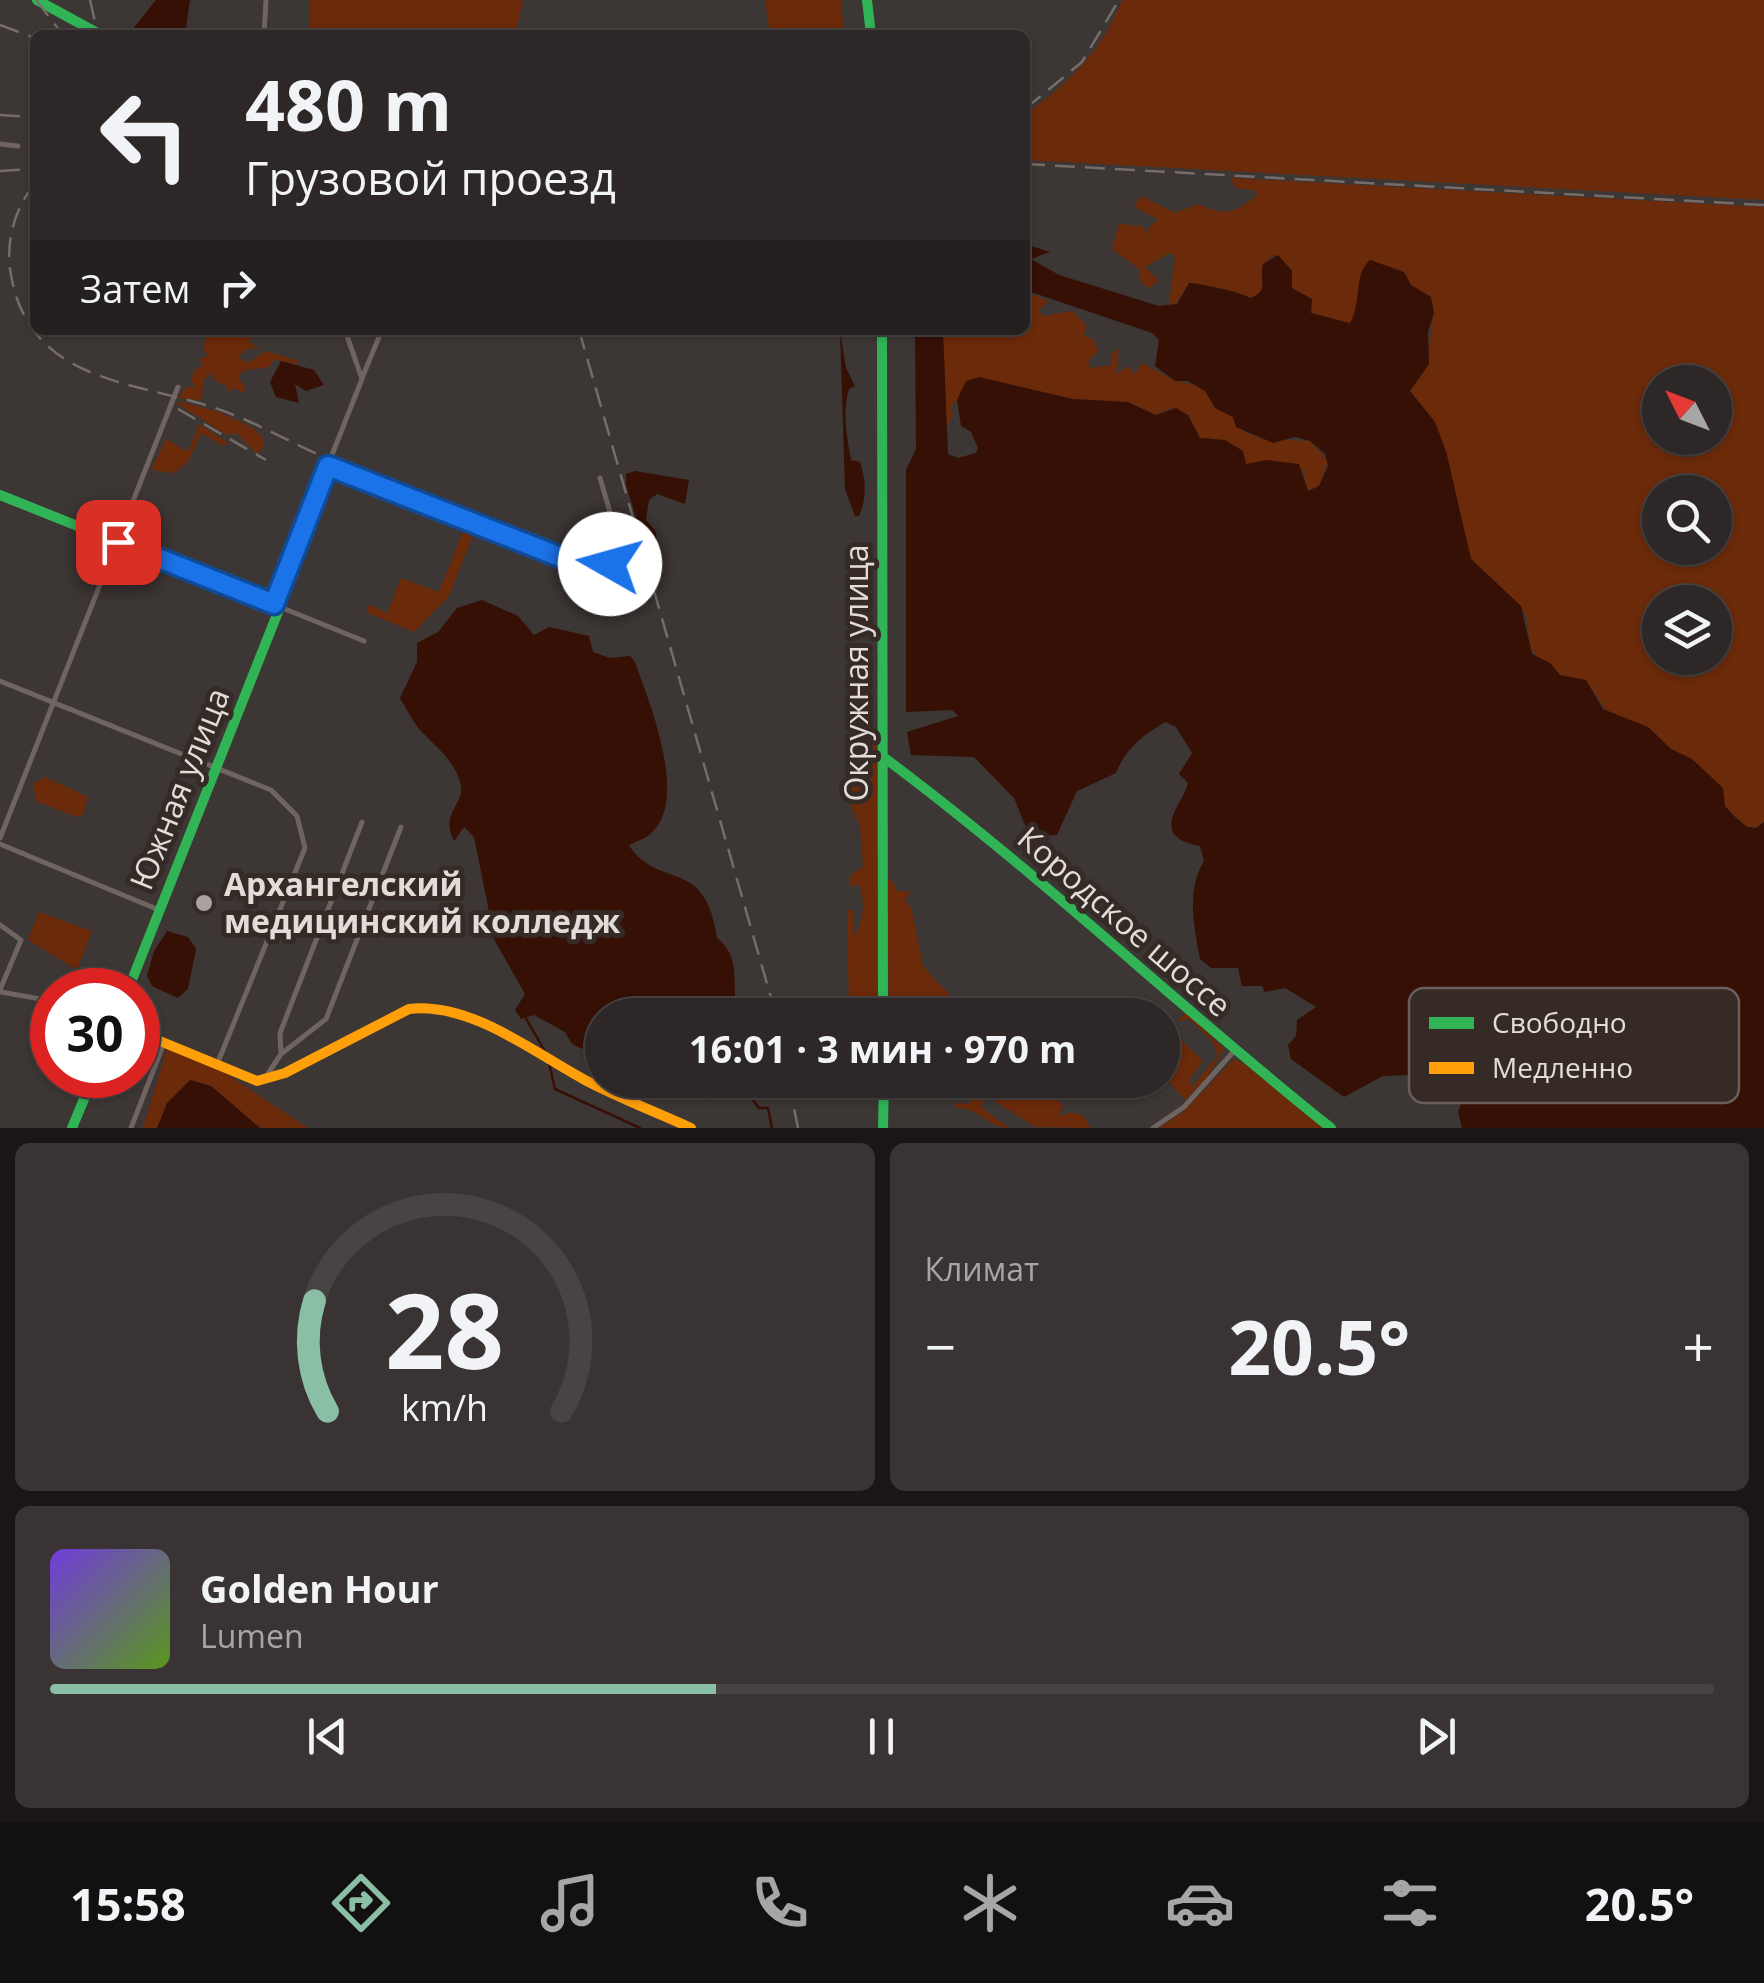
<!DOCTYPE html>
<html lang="ru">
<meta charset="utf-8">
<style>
:root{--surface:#2d2827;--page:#393433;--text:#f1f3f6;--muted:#a7a6a7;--line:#484444;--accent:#8abfa5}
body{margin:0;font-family:"Open Sans",sans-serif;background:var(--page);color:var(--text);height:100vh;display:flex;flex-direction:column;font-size:38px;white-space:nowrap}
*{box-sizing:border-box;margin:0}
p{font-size:32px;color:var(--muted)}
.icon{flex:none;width:55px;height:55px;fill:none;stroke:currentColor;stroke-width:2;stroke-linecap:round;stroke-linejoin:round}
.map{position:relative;height:1128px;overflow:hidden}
.details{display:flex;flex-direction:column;gap:15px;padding:15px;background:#191615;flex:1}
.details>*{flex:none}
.top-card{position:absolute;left:30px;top:30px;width:1000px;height:305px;border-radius:15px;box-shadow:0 2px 8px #0004,0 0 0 2px var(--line);background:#2d2827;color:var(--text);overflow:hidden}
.needle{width:65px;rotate:312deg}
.controls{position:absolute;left:1642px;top:365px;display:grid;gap:20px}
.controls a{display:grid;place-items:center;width:90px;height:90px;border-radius:50%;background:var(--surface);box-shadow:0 2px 8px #0004,0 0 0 2px var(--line);font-size:50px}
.speed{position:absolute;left:30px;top:968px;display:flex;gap:20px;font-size:50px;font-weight:700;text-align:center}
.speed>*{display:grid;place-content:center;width:130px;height:130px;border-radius:50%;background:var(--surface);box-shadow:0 2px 8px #0004,0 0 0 2px var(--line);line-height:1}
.speed .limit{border:15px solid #d22;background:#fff;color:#111}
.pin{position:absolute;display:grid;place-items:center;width:85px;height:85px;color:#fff;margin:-42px;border-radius:20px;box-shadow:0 5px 15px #0006}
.me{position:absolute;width:110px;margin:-55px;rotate:277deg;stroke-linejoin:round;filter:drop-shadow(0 0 8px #0008)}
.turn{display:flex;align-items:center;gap:35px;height:210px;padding:0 50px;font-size:45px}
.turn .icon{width:130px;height:130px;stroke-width:2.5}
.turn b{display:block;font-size:70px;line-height:85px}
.then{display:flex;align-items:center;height:95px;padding:0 50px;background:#0003;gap:20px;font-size:38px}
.big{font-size:75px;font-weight:700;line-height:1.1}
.details .widget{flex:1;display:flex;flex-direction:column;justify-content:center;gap:15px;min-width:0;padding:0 35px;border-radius:15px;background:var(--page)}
.details .dial{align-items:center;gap:0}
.dial svg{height:260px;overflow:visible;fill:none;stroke:var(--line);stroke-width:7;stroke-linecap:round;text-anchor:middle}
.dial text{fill:var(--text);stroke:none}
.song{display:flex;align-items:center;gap:30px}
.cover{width:120px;height:120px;border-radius:15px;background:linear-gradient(135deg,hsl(260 70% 55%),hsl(90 70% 35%))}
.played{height:10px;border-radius:5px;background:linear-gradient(90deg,var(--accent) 40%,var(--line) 40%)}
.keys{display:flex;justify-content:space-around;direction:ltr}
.heat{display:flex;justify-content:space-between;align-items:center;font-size:55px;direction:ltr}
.details .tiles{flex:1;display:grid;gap:15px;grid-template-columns:1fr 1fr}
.widget:last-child{grid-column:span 2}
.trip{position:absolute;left:585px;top:998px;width:595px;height:100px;border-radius:50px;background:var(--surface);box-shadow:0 2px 8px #0004,0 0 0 2px var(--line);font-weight:700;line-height:100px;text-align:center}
.menu{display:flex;height:160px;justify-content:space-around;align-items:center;background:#121010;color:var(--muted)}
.menu .icon{width:70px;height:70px}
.menu .current{color:var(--accent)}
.menu b{font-size:45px;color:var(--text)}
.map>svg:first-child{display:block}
.green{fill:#6b2a0a;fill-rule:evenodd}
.water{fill:#360f05}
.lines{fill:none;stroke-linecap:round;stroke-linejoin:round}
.stream{stroke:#360f05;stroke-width:2.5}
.street{stroke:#706460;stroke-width:5}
.fast{stroke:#30b455;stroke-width:10}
.slow{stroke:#ff9f0a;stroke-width:10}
.rail{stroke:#766d6a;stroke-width:2.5;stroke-dasharray:20 10;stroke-linecap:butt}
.route-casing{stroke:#114b97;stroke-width:25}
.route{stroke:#1a73e8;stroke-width:18}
.poi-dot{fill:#a9a29f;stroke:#352a26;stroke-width:4}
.labels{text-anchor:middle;stroke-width:10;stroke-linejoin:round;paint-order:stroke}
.street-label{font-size:32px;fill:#e3dcd9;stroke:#352a26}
.poi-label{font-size:32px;font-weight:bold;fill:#e3dcd9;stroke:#352a26;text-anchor:start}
.key{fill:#352a26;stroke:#695f5c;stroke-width:2.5}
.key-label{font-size:28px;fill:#e3dcd9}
</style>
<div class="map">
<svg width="1764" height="1128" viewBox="0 0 1764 1128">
<rect width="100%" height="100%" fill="#3c3634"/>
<path class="green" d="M310 0H523L515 35H313L309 25Z
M765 0H841L844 35H770Z
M1122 0H1764V200L1025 160V114C1068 85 1103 49 1122 0Z
M1231 178 1764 207V822L1760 826 1747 827 1725 806 1722 788 1707 779 1698 765 1671 749 1648 727 1607 712 1586 680 1560 675 1550 663 1538 660 1530 645 1526 614C1508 593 1491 577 1471 559 1450 498 1459 447 1411 393L1412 384 1429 364C1428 341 1436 318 1431 297L1411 285 1404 272 1385 265 1363 268 1359 308 1352 322 1338 323 1311 312 1312 299 1291 288 1292 271 1276 255 1267 259 1260 295 1250 298C1244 292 1199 283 1189 283L1175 305 1169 304 1175 256 1169 253 1145 267 1159 281 1149 288 1141 283 1139 269 1112 249 1119 224 1142 226 1151 236 1148 228 1158 220 1134 206 1141 196 1175 213 1198 204C1226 217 1235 213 1257 195L1254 190 1235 188ZM1660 382H1715V438H1660ZM1660 492H1715V548H1660ZM1660 602H1715V658H1660Z
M1025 292 1049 301 1039 310 1043 316 1072 311 1086 325 1084 336 1094 340 1098 351 1088 361 1090 368 1111 365 1112 353 1119 349 1116 375 1127 366 1135 374 1142 363 1175 381 1195 385 1206 392 1215 408 1233 417 1242 431 1262 439 1310 441 1328 461 1319 486 1307 491 1304 471C1283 457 1268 465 1246 464L1242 451 1225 440 1200 438 1188 415 1171 408 1156 415 1128 402 1073 399 979 377 966 381 960 398 951 406 953 415 946 428 943 330H1025Z
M208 330H253L249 342 260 349 248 348 238 357 248 363 266 351 299 361 295 364 275 359 269 367 242 371 238 379 246 387 242 393 235 388 227 392V386L215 381 211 373 204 380 201 400 178 398 186 387H196L191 381 194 371 203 365 199 359 208 355 203 349Z
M182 402 219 412 253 428 263 439V448L256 453 236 433 227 435 176 403Z
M199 424 228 443 223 446 201 433 189 460 175 473 151 470 166 439 188 452Z
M430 510 476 527 449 596 414 632 366 612 370 604 387 614 401 578 439 592 464 529 428 515Z
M862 740 878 746 880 1015H849L847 910H854L853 938C863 923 866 903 859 885L850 886V876L863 866 860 825 847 799V766L854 761Z
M45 777 88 797 83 815 76 817 36 801 33 783Z
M891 879 897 891 911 892 904 901 911 907 923 966C938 983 956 1003 973 1015H952L948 999 924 995 911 1005 909 1015H889L887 880Z
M39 912 92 931 77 970 28 940Z
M1186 1012 1224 1049 1206 1079 1185 1100 1163 1075V1038L1170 1030 1203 1061 1190 1078 1191 1088 1183 1098 1218 1055 1212 1041 1189 1019 1177 1022Z
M167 1049 213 1065 308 1128H260L211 1086 190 1080 167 1103 157 1128H143Z
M1234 1059 1242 1062 1326 1128H1159L1183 1112Z
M989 1080H1048L1047 1092 1063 1105 1058 1117 1071 1112 1084 1116 1090 1128 1035 1127 990 1098 987 1089 981 1107 1009 1128C988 1128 977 1105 954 1108L956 1103 970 1104 971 1089Z"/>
<path class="water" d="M156 0H190L185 35H137L132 30Z
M1025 244 1050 252 1031 259 1059 275 1159 306 1177 304 1189 283C1199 283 1244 293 1250 298 1270 291 1259 281 1263 264L1278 255 1292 271V288L1312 299 1311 313 1350 323C1362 304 1353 275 1370 260L1404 272 1411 285 1431 297 1434 313 1428 332 1429 364 1410 391 1435 422 1446 451 1471 559 1521 606 1532 654 1550 663 1560 675 1586 680 1603 709 1648 727 1671 749 1692 759 1723 788 1725 806 1734 816 1747 827 1756 828 1764 822V1128H1462L1458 1112 1463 1097 1449 1073 1383 1076 1344 1097 1291 1059 1288 1045 1296 1036 1297 1020 1316 1007 1285 988 1265 992 1262 986H1242L1238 968H1211L1200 959C1194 926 1186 891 1204 861L1200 846C1146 836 1184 803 1188 783L1179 774 1192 753 1176 727 1165 722C1142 736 1126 748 1116 773L1077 791 1057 835 1030 837 1014 798 974 757 911 755 907 732 958 716 952 710 906 712V470L916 449 915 330H943L948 454 958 458 976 453 978 448 971 432 961 426 957 400 966 381 979 377 1073 399 1128 402 1156 415 1176 408 1188 415 1200 438 1225 440 1243 451 1246 464 1267 460 1299 464 1308 491 1319 486 1328 466 1325 454 1310 441 1295 437 1273 443 1236 427 1233 417 1215 408 1205 391 1188 381H1175L1155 366 1159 340 1152 333 1025 290Z
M840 330 846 368 855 386 849 389C842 412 847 437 851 460L860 462C866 479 867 499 859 516H855L845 489Z
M281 361 314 370 324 385 306 391 295 384 299 403 276 397 270 382Z
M635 471 689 480 685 504 657 494 649 500 646 520 656 532 657 543 651 548 645 546 626 485V474Z
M482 600 518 616 534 635 549 627 589 636 593 652 610 658 630 656 635 662C649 702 691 802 649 835 643 840 635 841 629 846 662 892 705 855 717 938 744 959 729 987 739 1015H602V1058L572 1044 565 1032 534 1015 521 1019 515 1010 525 994 495 941 474 837 464 827 454 841C439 811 467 805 460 782 454 760 436 747 422 732 413 723 407 709 400 698L417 662V643L438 632 457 608Z
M167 931 188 937 196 949 188 989 178 998 152 986 147 976 154 951Z
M190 1080 211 1086 260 1128H157L167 1103Z
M643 1080H750C724 1116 674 1096 643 1080Z"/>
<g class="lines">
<path class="stream" d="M524 1015 547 1055
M549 1063 555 1089 640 1128
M744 1088 759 1108H768L772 1128"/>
<path class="street" d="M264 35 266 0
M0 144 18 146
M362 378 382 330
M328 466 598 570 610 564 620 546 600 478
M273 604 362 379 345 330
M280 607 364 641
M0 681 271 790 297 816 305 848 218 1062
M0 838 178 387
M0 844 159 910
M0 925 21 940 0 990
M1 992 52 1001
M281 1054 280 1033 362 822
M265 1078 281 1054 326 1019 401 827
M131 1128 164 1043
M1153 1128 1184 1107 1234 1051"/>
<path class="fast" d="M37 0 101 35
M867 0 871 35
M882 330 883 1015
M0 495 280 607 128 990
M882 756C1038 872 1179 1007 1331 1128
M72 1128 94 1075
M883 1128 884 1080"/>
<path class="slow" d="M138 1032 257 1081 285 1073 409 1009C471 1002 533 1052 585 1080 619 1098 656 1112 691 1128"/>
<path class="rail" d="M36 0 63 35
M90 0 98 35
M0 25 35 38
M1025 109 1082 62 1119 0
M0 115 35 117
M1025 164 1764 205
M0 171 35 169
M35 183C16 207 6 238 10 269 26 380 125 380 209 406 248 418 285 440 322 456
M579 330 776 1015
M178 409 266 460
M788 1080 798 1128"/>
</g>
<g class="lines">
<g class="route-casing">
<path id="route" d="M118 542 274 604 328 466 591 569 610 564"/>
</g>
<use href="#route" class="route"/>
</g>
<circle class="poi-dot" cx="204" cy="903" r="10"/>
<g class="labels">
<g class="street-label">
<text transform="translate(857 673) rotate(-90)" y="11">Окружная улица</text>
<text transform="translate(180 789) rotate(-68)" y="11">Южная улица</text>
<text transform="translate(1124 922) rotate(41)" y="11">Кородское шоссе</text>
</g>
<g class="poi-label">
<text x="224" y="896">Архангелский<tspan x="224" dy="37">медицинский колледж</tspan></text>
</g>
</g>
<rect x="1409" y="988" width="330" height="115" rx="15" class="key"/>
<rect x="1429" y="1017" width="45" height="12" fill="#30b455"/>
<rect x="1429" y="1062" width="45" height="12" fill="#ff9f0a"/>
<g class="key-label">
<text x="1492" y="1033">Свободно</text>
<text x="1492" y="1078">Медленно</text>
</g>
</svg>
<div class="controls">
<a><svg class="needle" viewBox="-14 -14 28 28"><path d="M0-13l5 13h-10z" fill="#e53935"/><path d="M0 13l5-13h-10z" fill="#a7a6a7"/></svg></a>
<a><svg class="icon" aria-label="search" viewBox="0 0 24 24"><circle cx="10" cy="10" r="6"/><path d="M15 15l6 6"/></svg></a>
<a><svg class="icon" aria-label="layers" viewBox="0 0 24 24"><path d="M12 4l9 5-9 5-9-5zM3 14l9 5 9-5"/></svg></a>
</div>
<div class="speed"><div class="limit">30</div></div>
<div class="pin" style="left:118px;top:542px;background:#d93025"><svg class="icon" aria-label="arrive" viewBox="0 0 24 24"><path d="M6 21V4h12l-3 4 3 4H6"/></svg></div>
<svg class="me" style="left:610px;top:564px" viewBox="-20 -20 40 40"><circle r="19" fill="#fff"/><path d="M0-13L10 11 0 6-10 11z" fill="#1a73e8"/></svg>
<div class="trip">16:01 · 3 мин · 970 m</div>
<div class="top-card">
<div class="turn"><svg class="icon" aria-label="left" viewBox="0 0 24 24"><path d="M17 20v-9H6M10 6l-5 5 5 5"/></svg><div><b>480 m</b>Грузовой проезд</div></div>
<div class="then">Затем<svg class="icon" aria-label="right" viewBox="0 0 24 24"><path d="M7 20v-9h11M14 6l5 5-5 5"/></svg></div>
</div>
</div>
<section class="details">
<div class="tiles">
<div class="widget dial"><svg viewBox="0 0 100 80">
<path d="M14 69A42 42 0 1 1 86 69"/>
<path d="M14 69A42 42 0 0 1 10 35" stroke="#8abfa5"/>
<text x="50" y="56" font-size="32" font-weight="700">28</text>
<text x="50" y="72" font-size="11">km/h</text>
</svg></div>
<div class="widget"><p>Климат</p>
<div class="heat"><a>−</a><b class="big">20.5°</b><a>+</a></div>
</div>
<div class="widget">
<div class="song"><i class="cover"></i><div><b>Golden Hour</b><p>Lumen</p></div></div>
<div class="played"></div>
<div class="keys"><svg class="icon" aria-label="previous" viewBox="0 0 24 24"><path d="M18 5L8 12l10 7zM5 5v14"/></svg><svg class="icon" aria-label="pause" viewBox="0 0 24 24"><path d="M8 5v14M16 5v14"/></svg><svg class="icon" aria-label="next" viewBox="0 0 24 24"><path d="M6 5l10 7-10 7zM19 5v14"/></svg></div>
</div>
</div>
</section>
<nav class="menu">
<b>15:58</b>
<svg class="icon current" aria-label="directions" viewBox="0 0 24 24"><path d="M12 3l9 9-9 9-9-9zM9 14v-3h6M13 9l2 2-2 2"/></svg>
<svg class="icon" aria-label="music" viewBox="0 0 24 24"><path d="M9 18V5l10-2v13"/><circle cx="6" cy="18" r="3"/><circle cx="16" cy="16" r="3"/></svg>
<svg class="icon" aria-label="phone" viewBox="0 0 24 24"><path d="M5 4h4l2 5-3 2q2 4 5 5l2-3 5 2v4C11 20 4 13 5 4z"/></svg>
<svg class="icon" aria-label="climate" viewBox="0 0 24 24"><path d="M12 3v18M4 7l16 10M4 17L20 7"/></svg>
<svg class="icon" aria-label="car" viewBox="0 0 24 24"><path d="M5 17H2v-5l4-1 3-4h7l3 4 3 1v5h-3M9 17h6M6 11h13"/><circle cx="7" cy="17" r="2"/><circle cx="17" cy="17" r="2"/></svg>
<svg class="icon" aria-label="filters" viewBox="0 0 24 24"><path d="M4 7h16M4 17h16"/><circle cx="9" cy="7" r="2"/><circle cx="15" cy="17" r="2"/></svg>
<b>20.5°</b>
</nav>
